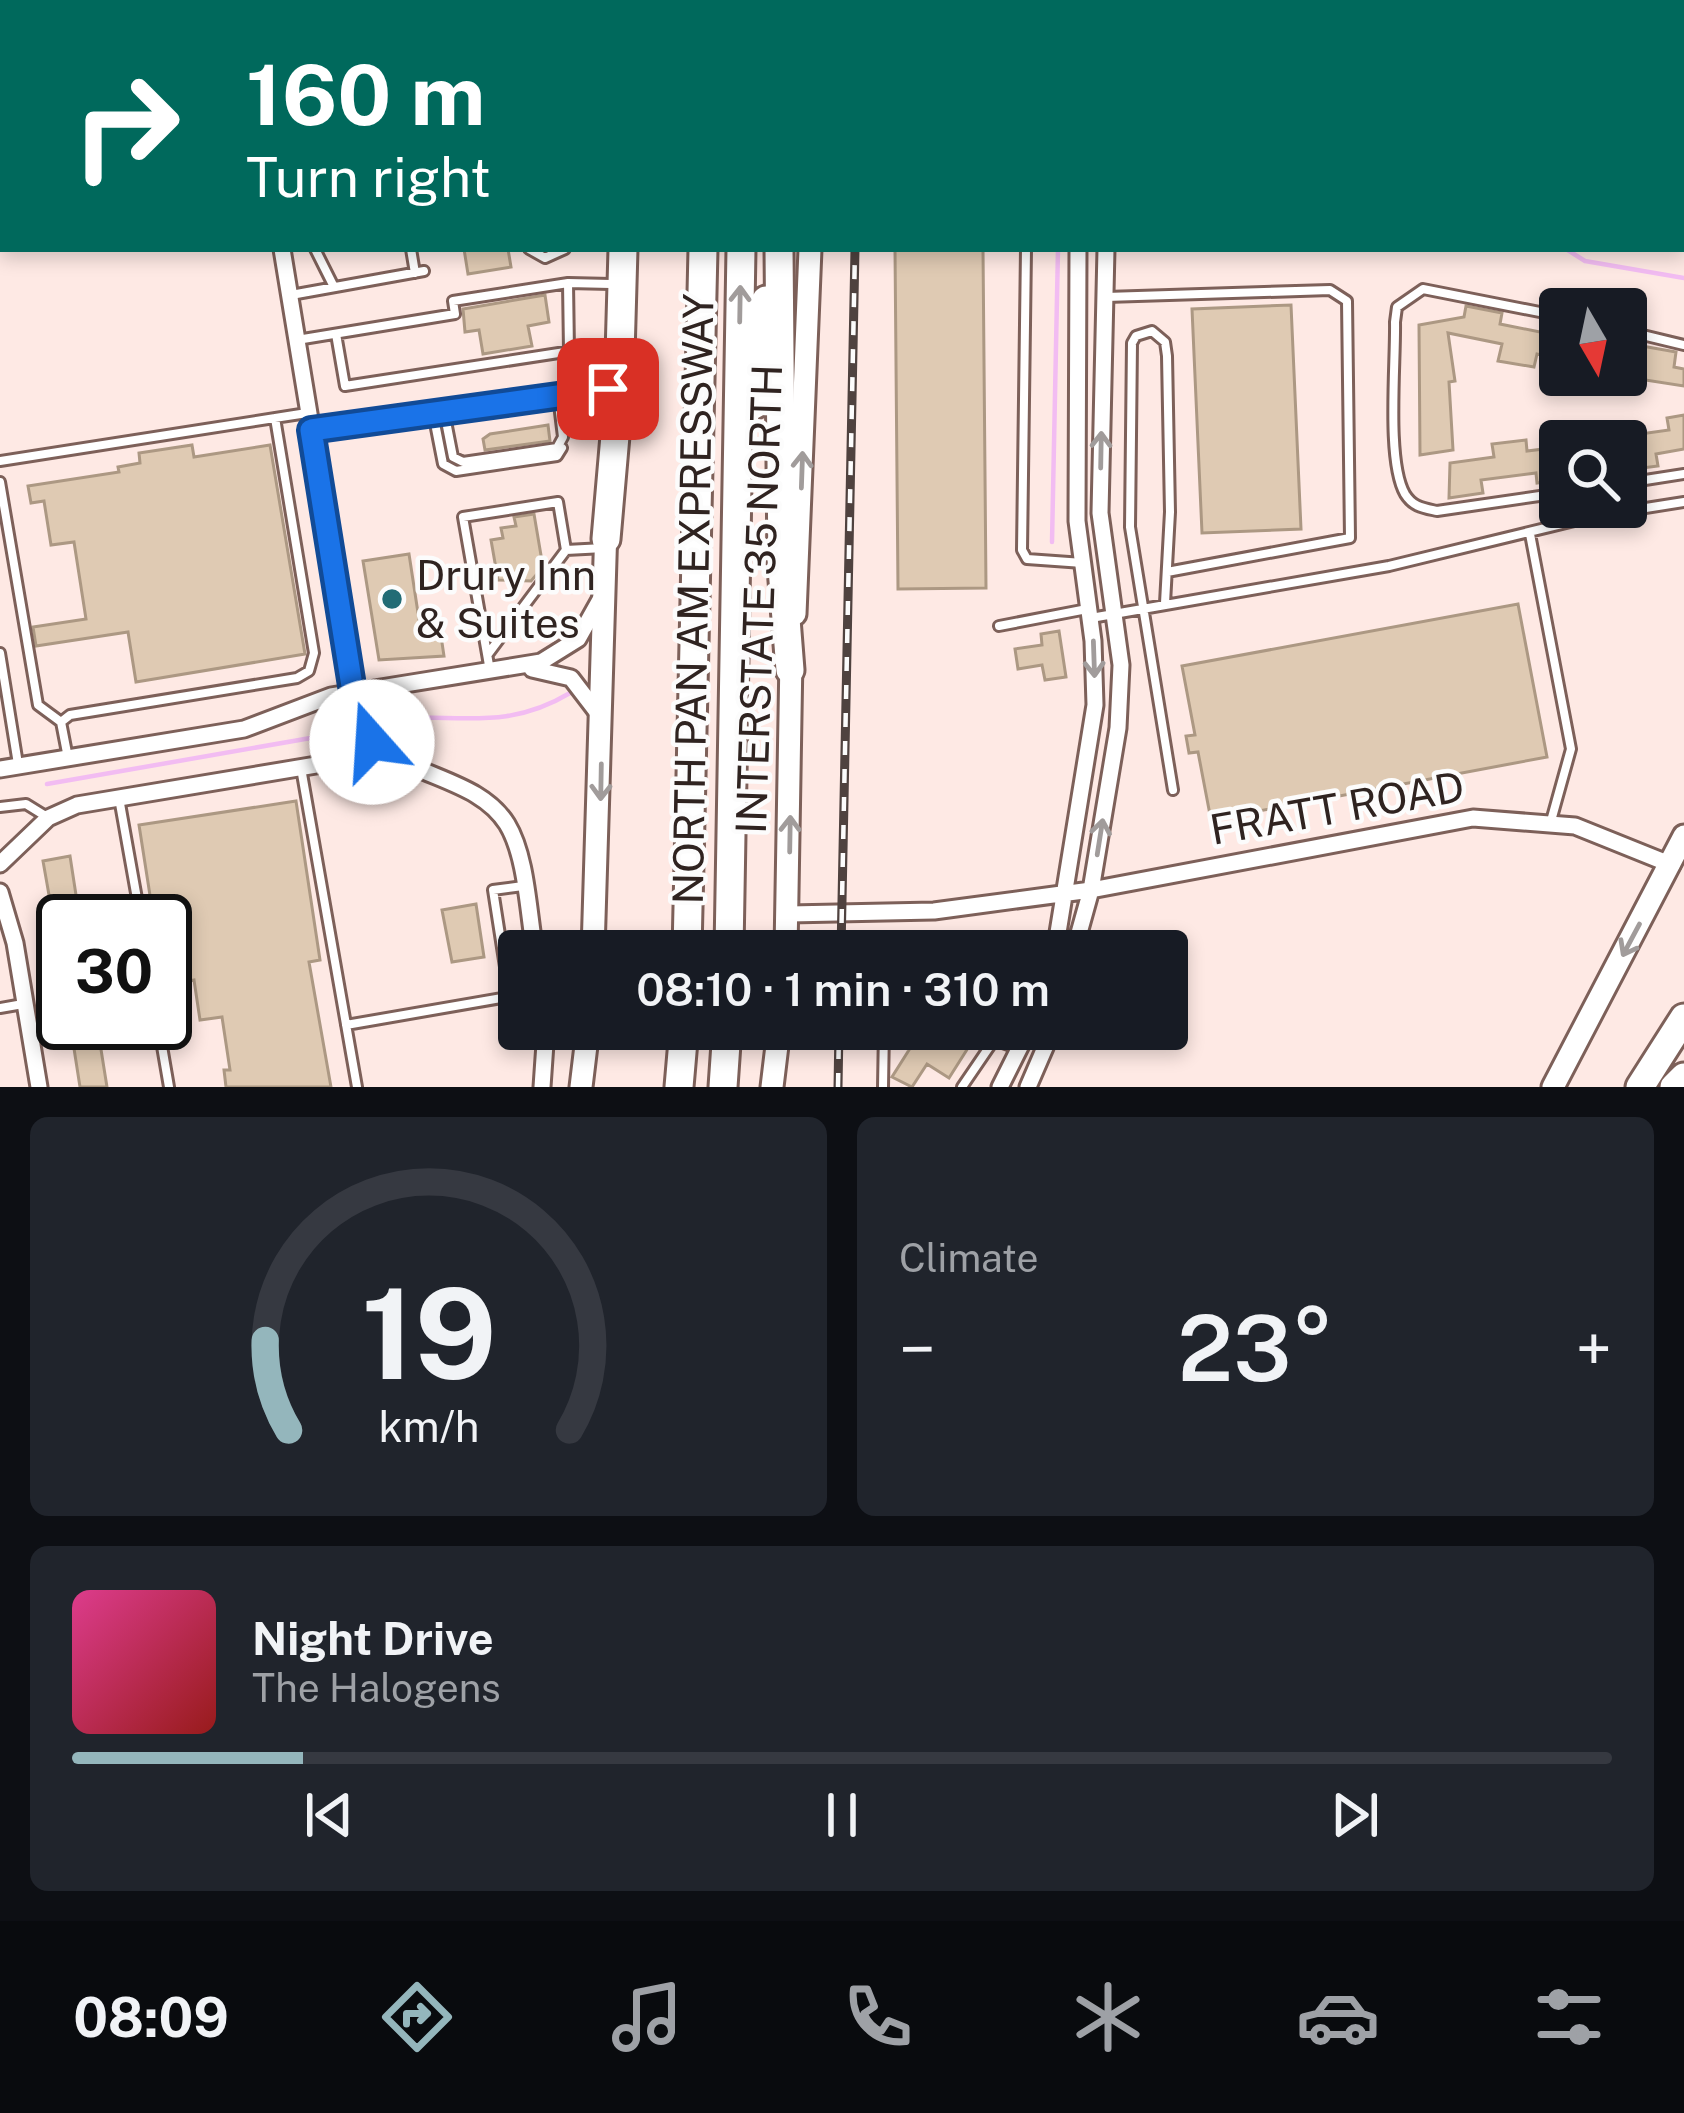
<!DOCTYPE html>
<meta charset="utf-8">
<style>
:root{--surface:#171b24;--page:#20242c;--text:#f1f3f6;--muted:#9ea1a6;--line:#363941;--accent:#94b6bc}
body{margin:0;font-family:"Public Sans",sans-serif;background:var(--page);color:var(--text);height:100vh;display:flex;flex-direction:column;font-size:45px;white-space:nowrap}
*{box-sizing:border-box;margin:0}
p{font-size:39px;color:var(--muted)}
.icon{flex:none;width:66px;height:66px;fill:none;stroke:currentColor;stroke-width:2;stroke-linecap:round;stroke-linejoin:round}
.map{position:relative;height:1087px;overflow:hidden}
.drawer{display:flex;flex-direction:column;gap:30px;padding:30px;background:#0d0f14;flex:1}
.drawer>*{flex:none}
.guide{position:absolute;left:0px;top:0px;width:1686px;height:252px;box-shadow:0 6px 18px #0003;background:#00695c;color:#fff;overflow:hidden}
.needle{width:78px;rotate:171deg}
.buttons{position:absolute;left:1539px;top:288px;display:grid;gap:24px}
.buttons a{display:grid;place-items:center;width:108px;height:108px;border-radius:12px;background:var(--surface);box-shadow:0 6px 18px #0003;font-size:60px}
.speed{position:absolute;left:36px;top:894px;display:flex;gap:24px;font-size:60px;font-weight:700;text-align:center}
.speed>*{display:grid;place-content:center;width:156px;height:156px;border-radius:50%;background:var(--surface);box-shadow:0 6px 18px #0003;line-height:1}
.speed .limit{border:6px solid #111;border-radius:18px;background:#fff;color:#111}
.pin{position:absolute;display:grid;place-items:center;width:102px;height:102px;color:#fff;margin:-51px;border-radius:24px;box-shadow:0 6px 18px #0006}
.me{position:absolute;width:132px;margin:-66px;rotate:341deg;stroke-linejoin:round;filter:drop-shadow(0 0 9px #0008)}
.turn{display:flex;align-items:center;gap:42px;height:252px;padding:0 48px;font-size:54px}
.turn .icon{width:156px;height:156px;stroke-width:2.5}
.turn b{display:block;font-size:84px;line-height:102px}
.big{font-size:90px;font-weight:600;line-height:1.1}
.drawer .card{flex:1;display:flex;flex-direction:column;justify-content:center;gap:18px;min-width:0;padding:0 42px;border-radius:18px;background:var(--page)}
.drawer .dial{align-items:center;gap:0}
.dial svg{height:312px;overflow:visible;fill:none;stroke:var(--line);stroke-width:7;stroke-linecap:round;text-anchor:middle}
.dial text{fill:var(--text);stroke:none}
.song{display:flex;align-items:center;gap:36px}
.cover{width:144px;height:144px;border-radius:18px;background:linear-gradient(135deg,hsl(330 70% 55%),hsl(0 70% 35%))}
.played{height:12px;border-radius:6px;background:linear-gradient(90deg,var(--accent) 15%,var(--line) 15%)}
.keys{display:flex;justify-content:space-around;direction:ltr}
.heat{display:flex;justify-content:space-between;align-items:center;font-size:66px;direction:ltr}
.drawer .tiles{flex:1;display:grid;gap:30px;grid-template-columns:1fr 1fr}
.card:last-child{grid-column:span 2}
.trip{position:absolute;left:498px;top:930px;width:690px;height:120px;border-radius:12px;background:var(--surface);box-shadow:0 6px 18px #0003;font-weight:600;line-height:120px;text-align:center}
.tab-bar{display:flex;height:192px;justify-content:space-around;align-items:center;background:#090b0e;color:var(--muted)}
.tab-bar .icon{width:84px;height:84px}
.tab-bar .selected{color:var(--accent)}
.tab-bar b{font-size:54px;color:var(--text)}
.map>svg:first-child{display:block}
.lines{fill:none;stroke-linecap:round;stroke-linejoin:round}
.stream{stroke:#f2bcf2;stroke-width:4.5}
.building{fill:#dfcab3;stroke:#ac9883;stroke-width:3}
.lane-casing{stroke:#7d6059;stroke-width:14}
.street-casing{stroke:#7d6059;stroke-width:21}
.secondary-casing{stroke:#7d6059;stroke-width:27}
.highway-casing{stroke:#7d6059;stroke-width:33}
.lane{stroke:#fff;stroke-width:8}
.street{stroke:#fff;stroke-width:15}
.secondary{stroke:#fff;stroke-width:21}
.highway{stroke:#fff;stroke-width:27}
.rail-casing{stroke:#4f423f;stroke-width:9}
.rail{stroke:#fcfcfc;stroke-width:4.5;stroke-dasharray:14;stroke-linecap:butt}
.oneway{stroke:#a19c9b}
.route-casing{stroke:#114b97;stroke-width:30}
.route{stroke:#1a73e8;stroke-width:21}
.poi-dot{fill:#226c75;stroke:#fcfcfc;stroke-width:4.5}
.labels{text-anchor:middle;stroke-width:9;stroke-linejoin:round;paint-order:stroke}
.poi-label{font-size:42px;fill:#2f2320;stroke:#fcfcfc;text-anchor:start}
.street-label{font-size:42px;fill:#2f2320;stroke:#fcfcfc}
</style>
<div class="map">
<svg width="1684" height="1087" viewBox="0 0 1684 1087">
<rect width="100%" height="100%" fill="#fee9e4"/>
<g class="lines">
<path class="stream" d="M1566 249 1585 261 1684 278
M1052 542 1058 249
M375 720C449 710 500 735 570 693
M47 784 345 732"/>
</g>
<path class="building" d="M464 249H508L511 267 468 274Z
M895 249H983L986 588 898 589Z
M545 295 549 322 528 326 532 346 483 354 479 330 465 332 463 309Z
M1291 305 1301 529 1202 533 1192 309Z
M1466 306 1502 313 1500 324 1560 336V359L1537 354 1534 367 1498 361 1502 344 1448 333 1455 381 1449 382 1453 450 1420 455 1419 325 1464 317Z
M1642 346 1676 352 1674 367 1684 369V386L1626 377V353L1641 357Z
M1578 375H1623L1620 389 1577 380Z
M1684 415V449L1656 454 1658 466 1626 470V436L1669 430 1667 418Z
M548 425 550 441 485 450 483 439 490 434Z
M1613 426 1615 441H1581L1580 431Z
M1526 440 1527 451 1560 447V480L1537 483 1536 473 1481 480 1483 493 1449 498 1450 463 1494 457 1492 444Z
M192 445 194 457 270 445 305 654 136 682 128 632 36 646 33 627 86 619 74 542 51 545 44 501 31 503 28 486 119 472 118 467 140 463 139 453Z
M534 514 543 567 531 581 498 580 491 540 503 538 501 528 516 526 514 517Z
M409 554 422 639 441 636 444 656 379 660 363 561Z
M1518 604 1547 757 1211 820 1198 752 1189 753 1186 736 1195 735 1182 666Z
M1059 631 1066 677 1045 680 1042 665 1018 669 1015 649 1042 645 1041 634Z
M296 801 320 960 309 962 331 1087H226L224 1070H230L222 1017 200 1020 194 980 165 985V921H154L139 825Z
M70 856 78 908 52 912 43 861Z
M476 904 484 957 452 962 442 910Z
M70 1023H102L104 1035 99 1037 107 1087H80Z
M903 1029H980L949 1078 927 1064 912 1087 892 1077 909 1050 895 1041Z"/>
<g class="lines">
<g class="lane-casing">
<path id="lane" d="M302 0V3
M380 0 381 3
M398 0 399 3
M1037 0V3
M137 3 155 0
M557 3V0
M1155 3 1156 0
M1275 3 1277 0
M0 11H3
M0 44V45
M1683 48H1684
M0 72 3 60
M1683 91H1684
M1683 186 1684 185
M0 207H3
M315 249 334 287
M411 249 415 273
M529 249 545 258 565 249
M1026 249 1022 550 1027 559 1083 563
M568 283 569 351
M291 295 424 271
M1106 297 1330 290 1347 301 1350 538 1167 572
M1560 316 1423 289 1397 307 1395 322C1396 362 1386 461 1405 494 1413 507 1423 508 1437 511L1560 493
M1626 331 1684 345
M336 334 345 386 578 350H611
M297 340 455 314 453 301 568 283 611 284
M444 411 453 457 463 462 557 448 563 437 558 396
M433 413 443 464 456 471 557 456 562 448
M313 430 608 389
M0 461 307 413
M0 482 38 705 61 722 68 758
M1626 483 1684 474
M1530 534 1571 749 1551 821
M1165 603 1170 512 1167 356 1165 342 1152 331 1136 336 1132 343 1130 527 1173 790
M1091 618 1389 566 1595 516 1684 502
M999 626 1087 609
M0 653 18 764
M488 654 566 550
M490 671 463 517 558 502 566 550 604 548
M61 722 70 715 297 678 309 671 314 653 275 418
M301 768 357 1087
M119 798 141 921
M0 807 26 804 47 817
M984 951H1022
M519 964 505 967 493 890 523 886
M0 1008 23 1004
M158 1023 169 1087
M346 1025 519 995
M998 1029 994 1040 1019 1049
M883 1087 884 1029
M962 1087 994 1040"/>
</g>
<g class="street-casing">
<path id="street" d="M243 0V3
M1091 3 1092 0
M1118 3 1119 0
M0 162 3 161
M282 249 359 718C387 780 473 770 507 824 527 857 528 913 535 951
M532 669 571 678 597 712
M0 769 244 729 331 696 541 662 578 639 601 598
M0 864 48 818 77 805 334 762 372 742
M0 892 15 943 39 1087
M789 914 934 911 1091 890 1473 818 1575 826 1672 865
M1055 951 1095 705 1093 641 1077 521 1078 249
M1074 951 1091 890 1118 728 1121 665 1100 513 1106 249
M542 1087 546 1029
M1000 1087 1029 1029
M1028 1087 1053 1029"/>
</g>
<g class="secondary-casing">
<path id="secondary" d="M816 0V3
M614 3V0
M795 614 810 249
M593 951 606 526
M786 951 791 657
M581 1087 588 1029
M772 1087 779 1029
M1553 1087 1684 836"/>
</g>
<g class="highway-casing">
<path id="highway" d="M778 0V3
M663 3 664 0
M709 3V0
M747 3V0
M779 249 782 568 790 670
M754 405 766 300
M606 539 619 390 623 249
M687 951 703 249
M729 951 741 249
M679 1087 684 1029
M723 1087 727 1029
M1640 1087 1684 1018
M1674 1087 1684 1077"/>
</g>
<use href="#lane" class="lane"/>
<use href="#street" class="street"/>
<use href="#secondary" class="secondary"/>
<use href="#highway" class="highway"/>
<g class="rail-casing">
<path id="rail" d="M861 3V0
M841 951 855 249
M838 1087 839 1029"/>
</g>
<use href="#rail" class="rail"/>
</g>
<defs><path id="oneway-shaft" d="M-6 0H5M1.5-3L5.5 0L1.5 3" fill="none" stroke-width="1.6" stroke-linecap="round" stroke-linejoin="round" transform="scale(3)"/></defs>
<g class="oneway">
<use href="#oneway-shaft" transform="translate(740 304) rotate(-89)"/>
<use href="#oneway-shaft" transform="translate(1101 450) rotate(-89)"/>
<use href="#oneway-shaft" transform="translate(802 470) rotate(-88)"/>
<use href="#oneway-shaft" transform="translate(1094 659) rotate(88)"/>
<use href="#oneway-shaft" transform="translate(601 782) rotate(91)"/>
<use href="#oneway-shaft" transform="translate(790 834) rotate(-89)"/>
<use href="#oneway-shaft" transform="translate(1100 837) rotate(-81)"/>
<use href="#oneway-shaft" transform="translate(1631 940) rotate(118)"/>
</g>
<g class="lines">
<g class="route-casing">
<path id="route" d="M372 742 353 692 311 430 608 389"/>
</g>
<use href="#route" class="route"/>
</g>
<circle class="poi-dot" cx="392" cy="599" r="12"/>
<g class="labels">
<g class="poi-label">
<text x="416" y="590">Drury Inn<tspan x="416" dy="48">&amp; Suites</tspan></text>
</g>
<g class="street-label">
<text transform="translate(693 599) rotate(-89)" y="15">NORTH PAN AM EXPRESSWAY</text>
<text transform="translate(759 599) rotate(-88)" y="15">INTERSTATE 35 NORTH</text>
<text transform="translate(1337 808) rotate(-10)" y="15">FRATT ROAD</text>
</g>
</g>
</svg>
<div class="buttons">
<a><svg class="needle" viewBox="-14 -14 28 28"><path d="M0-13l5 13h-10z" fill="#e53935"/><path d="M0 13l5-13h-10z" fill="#9ea1a6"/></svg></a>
<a><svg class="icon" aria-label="search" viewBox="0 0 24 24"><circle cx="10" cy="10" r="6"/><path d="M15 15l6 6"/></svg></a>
</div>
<div class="speed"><div class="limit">30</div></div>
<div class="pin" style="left:608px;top:389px;background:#d93025"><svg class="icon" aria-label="arrive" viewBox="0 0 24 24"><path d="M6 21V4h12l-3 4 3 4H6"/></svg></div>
<svg class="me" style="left:372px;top:742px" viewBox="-20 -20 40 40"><circle r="19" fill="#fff"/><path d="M0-13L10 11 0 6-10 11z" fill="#1a73e8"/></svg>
<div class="trip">08:10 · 1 min · 310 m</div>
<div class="guide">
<div class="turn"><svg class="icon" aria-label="right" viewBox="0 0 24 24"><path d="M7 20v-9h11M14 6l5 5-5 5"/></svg><div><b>160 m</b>Turn right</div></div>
</div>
</div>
<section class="drawer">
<div class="tiles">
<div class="card dial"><svg viewBox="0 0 100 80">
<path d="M14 69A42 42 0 1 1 86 69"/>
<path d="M14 69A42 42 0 0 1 8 46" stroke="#94b6bc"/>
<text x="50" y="56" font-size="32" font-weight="700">19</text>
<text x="50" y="72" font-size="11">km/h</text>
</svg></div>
<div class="card"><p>Climate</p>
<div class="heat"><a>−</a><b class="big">23°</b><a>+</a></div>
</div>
<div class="card">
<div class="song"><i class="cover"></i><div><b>Night Drive</b><p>The Halogens</p></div></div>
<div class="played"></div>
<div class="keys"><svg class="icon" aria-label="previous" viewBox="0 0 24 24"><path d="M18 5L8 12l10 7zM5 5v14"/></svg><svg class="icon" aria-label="pause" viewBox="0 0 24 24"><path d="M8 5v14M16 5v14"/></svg><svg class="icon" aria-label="next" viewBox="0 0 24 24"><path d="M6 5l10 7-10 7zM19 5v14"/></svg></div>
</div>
</div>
</section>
<nav class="tab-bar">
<b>08:09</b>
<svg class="icon selected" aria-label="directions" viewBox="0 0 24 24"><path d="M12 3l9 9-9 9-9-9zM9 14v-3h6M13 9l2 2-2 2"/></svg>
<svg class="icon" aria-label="music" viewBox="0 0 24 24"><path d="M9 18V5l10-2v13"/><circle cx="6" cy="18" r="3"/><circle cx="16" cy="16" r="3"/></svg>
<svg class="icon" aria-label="phone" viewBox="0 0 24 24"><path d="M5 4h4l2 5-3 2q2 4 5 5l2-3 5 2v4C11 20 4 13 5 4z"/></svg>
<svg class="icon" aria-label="climate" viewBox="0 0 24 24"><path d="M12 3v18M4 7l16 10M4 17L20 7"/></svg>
<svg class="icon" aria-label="car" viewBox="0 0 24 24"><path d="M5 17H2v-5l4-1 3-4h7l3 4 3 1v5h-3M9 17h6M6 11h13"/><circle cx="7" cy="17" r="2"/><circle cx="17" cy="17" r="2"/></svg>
<svg class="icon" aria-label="filters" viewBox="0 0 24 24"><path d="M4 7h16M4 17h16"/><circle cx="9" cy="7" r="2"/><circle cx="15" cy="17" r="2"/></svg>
</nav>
